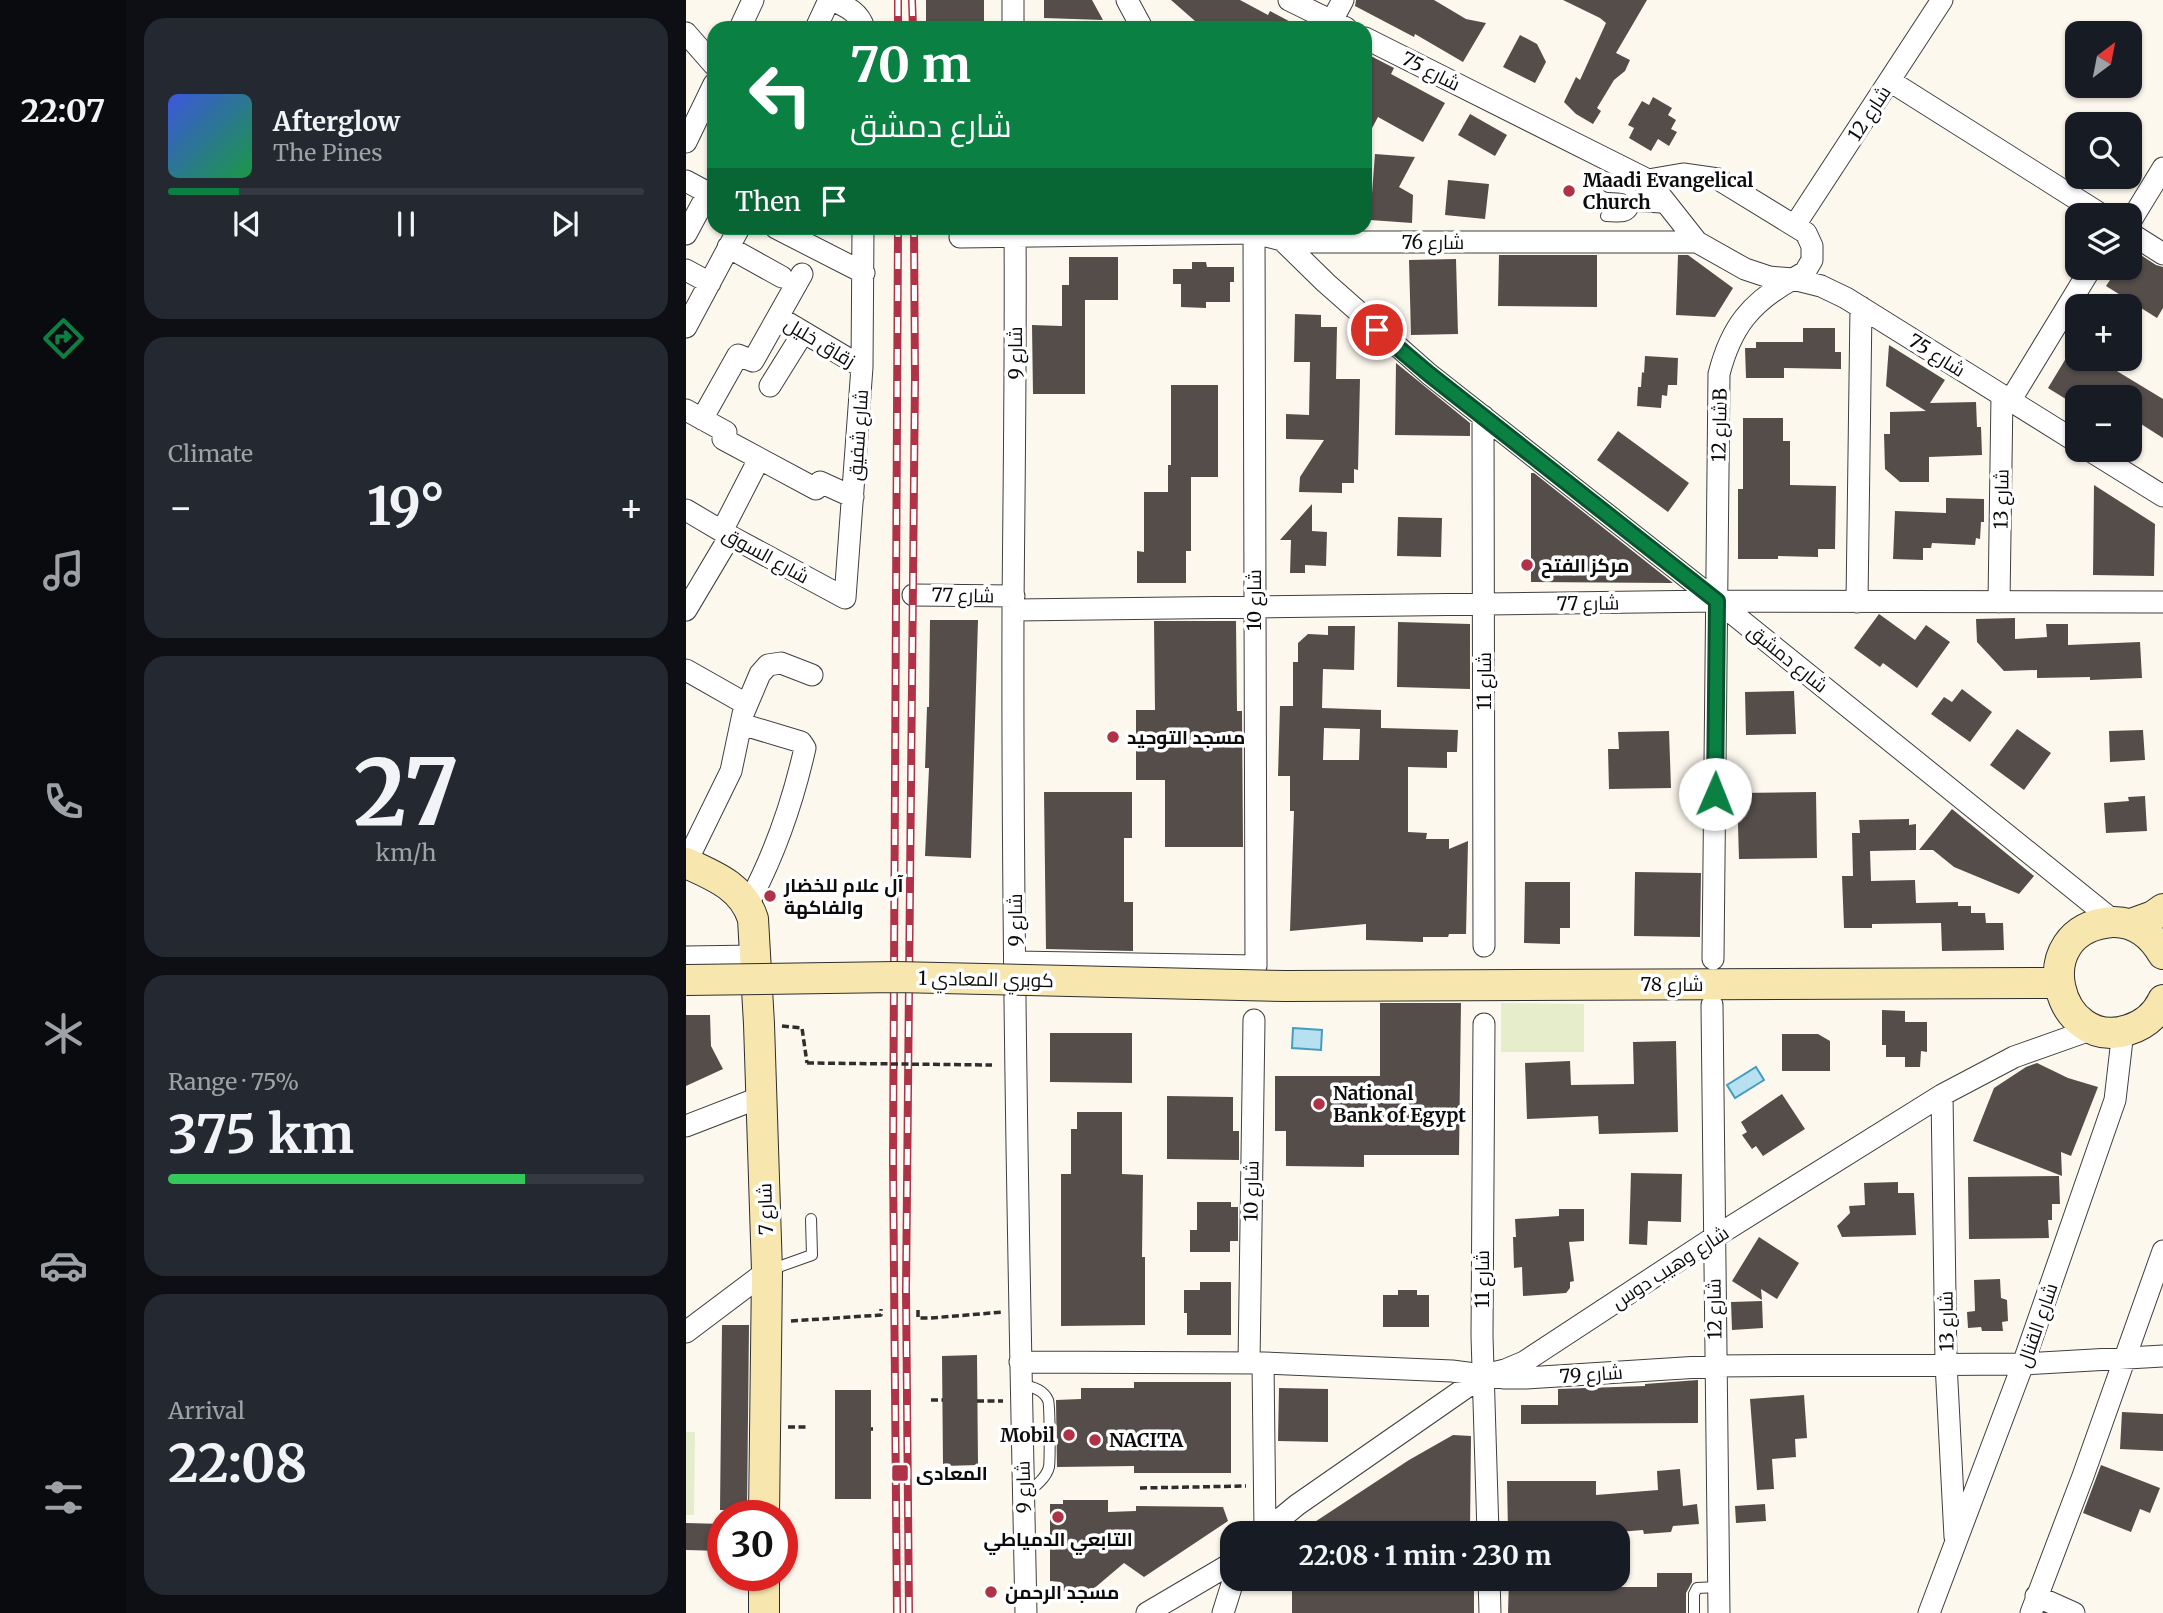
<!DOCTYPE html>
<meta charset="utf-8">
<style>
:root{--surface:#171b24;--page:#242831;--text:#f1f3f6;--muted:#9ea1a6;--line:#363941;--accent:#0b8043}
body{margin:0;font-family:Merriweather,Cairo,serif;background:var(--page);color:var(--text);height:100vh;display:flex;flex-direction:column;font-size:26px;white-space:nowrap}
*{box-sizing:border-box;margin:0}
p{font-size:23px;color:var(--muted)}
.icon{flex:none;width:38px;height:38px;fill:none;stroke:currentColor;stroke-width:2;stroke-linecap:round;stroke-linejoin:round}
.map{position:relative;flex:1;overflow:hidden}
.sheet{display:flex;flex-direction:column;gap:18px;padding:18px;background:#0d0f14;width:560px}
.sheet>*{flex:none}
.guide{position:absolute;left:21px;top:21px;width:665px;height:214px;border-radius:21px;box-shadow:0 2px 5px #0004;background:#0b8043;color:#fff;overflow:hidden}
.needle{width:46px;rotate:32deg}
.buttons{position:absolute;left:1379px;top:21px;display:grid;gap:14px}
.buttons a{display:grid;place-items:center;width:77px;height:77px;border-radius:14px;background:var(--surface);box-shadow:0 2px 5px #0004;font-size:35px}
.speed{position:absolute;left:21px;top:1500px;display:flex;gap:14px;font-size:35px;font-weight:700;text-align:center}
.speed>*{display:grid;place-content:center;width:91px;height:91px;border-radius:50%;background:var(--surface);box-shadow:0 2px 5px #0004;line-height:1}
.speed .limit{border:10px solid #d22;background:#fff;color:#111}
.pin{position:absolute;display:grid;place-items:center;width:60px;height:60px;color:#fff;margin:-30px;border:4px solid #fff;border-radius:50%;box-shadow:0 2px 7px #0007}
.me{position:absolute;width:77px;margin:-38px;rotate:1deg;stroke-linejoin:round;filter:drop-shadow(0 0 5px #0008)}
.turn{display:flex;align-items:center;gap:24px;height:147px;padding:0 28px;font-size:32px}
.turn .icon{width:91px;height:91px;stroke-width:2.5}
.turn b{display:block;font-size:49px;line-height:60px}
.then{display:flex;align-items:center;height:66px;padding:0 28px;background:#0003;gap:14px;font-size:26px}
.big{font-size:52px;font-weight:700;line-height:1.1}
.sheet .tile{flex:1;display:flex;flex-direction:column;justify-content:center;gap:10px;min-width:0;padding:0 24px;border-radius:21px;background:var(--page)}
.sheet .dial{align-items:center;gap:0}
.dial b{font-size:91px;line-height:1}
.song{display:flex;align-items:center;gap:21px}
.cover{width:84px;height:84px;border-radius:10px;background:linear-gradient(135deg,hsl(230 70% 55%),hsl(140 70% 35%))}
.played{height:7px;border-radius:4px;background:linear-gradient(90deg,var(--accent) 15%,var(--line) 15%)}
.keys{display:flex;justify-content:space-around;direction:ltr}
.heat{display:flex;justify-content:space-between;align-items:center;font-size:38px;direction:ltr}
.charge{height:10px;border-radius:5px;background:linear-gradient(90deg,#34c759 75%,var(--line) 0)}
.trip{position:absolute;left:534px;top:1521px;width:410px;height:70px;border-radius:21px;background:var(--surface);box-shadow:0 2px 5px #0004;font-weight:700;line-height:70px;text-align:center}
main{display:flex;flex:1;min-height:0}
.tabs{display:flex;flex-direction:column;width:126px;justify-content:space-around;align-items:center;background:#090b0e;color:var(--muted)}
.tabs .icon{width:49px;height:49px}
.tabs .active{color:var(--accent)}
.tabs b{font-size:32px;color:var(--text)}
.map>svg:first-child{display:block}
.pitch{fill:#e5edcb}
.water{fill:#b7e1f0;stroke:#459dc0;stroke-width:2}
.building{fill:#544d4a;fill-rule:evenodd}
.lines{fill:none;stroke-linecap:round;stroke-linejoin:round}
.lane-casing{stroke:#3f3f3f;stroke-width:12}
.street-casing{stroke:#3f3f3f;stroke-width:23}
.secondary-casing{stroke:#2e2e2e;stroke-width:32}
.path{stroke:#2e2e2e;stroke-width:3.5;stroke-dasharray:7 3.5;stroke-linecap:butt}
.lane{stroke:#fff;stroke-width:10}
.street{stroke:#fff;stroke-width:21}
.secondary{stroke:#f7e7af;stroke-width:30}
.rail-casing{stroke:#af3246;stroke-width:8}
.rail{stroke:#fff;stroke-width:5;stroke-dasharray:16;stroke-linecap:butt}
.secondary-bridge-casing{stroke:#2e2e2e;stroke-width:32;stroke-linecap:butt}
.path-bridge{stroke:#2e2e2e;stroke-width:3.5;stroke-dasharray:7 3.5;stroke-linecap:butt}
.secondary-bridge{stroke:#f7e7af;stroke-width:30}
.route-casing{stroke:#07532c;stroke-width:18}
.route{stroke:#0b8043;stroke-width:12}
.poi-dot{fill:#af3246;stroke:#fff;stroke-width:2.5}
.labels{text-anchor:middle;stroke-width:7;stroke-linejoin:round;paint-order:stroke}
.street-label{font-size:19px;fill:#0c0c0c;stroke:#fff}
.poi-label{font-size:19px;font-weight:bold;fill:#0c0c0c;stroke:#fff;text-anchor:start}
</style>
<main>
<nav class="tabs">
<b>22:07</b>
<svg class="icon active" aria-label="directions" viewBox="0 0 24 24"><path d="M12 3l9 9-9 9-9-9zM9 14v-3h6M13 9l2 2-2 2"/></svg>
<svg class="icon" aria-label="music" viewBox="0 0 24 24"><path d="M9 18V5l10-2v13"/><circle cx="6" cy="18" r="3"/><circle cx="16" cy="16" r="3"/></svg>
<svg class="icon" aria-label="phone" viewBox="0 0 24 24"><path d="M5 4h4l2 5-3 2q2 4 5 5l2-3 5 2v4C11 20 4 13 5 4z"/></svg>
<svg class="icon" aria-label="climate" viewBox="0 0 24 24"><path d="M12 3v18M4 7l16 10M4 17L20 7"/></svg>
<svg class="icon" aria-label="car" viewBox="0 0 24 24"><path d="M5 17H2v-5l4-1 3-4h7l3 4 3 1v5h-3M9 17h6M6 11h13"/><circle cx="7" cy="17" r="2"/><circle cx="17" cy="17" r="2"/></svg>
<svg class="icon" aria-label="filters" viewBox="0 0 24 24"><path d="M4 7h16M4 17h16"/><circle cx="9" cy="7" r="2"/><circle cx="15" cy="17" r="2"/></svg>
</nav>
<section class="sheet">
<div class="tile">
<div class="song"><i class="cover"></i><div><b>Afterglow</b><p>The Pines</p></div></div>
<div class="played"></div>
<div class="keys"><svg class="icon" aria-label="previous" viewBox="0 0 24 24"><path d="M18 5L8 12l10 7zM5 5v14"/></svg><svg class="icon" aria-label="pause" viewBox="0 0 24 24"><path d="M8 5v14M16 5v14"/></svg><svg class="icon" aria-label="next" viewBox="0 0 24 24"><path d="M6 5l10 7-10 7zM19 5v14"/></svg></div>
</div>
<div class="tile"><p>Climate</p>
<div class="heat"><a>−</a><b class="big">19°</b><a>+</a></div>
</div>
<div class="tile dial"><b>27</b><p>km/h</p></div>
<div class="tile"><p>Range · 75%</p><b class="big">375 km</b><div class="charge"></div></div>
<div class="tile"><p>Arrival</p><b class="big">22:08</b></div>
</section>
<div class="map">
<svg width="1477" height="1613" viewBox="0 0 1477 1613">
<rect width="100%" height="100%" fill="#fdf8ee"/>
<path class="pitch" d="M815 1003 898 1004V1052H815Z
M0 1432H9L8 1515H0Z"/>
<path class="water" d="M607 1028 636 1030 635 1050 606 1048Z
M1070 1067 1078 1080 1049 1098 1041 1085Z"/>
<path class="building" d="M240 0H298V28H240Z
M358 0H406L417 20 358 18Z
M485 0H554L582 15 584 11 616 28H517Z
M670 0H748L780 19 800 23 777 62 729 34 728 37 669 6Z
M877 0H961L930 53 944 60 939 71 928 80 911 108 915 111 907 124 890 114 878 102 890 77 894 80 920 23 914 18Z
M834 35 851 44 860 62 849 83 817 67Z
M679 53 708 68 705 74 759 103 737 142 692 117 679 141Z
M967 97 986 108 982 115 990 120 985 129 991 132 983 146 972 139 965 151 943 138 948 128 942 125 956 101 963 105Z
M784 114 821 135 809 156 772 135Z
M689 154 729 157 713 187 727 195 726 223 684 220Z
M762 180 803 184 799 219 759 215Z
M1444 248 1470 265 1477 267V308L1471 318 1420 286 1432 268H1444Z
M813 255H911V307L812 306Z
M992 255H1002L1047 288 1029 317 990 315Z
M383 257H432V300H399V394H347L346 325 376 326V285H383Z
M770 259 772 334 725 335 723 260Z
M506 262H520L521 267H548V282H544V302H520V308L495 307V284H487V269H506Z
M609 314 635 315V327H651L650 379H674L672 470 668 469V483H656V493L613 492 614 477 638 440 600 439V414L623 415 624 362H608Z
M1117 328H1149V352H1155V369L1098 368V378H1060L1059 348H1070V342H1117Z
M1391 340V359H1411L1477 399V438L1444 417V397H1391V406L1362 388Z
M1203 345 1259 380 1244 403 1290 402 1291 427H1295L1296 455 1243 457V482H1214L1199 469 1198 434H1204V412L1240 411 1200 386Z
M959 356 992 358 991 385H982L981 396 976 395 975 408 951 406 952 387H955L956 372 958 373Z
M710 363 784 423V436L709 435Z
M485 385H532V477H505V551H500V583H451V551L458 552V492H482V465H485Z
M1057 418H1097V441H1104V485L1150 486 1149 549H1132V557L1092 556V559H1052V489H1057Z
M932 431 1003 483 982 512 911 460Z
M845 473H848L987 583 845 582Z
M1408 485 1469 524 1468 576 1407 575Z
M1260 498 1298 499V522H1295L1294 539 1290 538 1289 545 1246 543 1245 548H1237V560L1207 559 1209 511 1260 513Z
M626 504V531L641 532 640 566 619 565V573H604L605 540H594Z
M712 517 756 518 755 557 711 556Z
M1193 614 1229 640 1240 625 1264 642 1231 688 1197 663 1194 667 1168 648Z
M1329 618V639L1361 637 1360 624H1382V645L1454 642 1456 678 1404 680V677L1351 678V670L1318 671 1291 642 1290 619Z
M244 620H292L285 858 239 856 243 768H239L241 707H243Z
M468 621H550L551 711H556L557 847H479V780H450V710H469Z
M712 622 784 624V689L711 687Z
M642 626H669L668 670 637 669 636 708 695 710V728L772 730 771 752H761V768L722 767V832L741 833 740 839H763V849L782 841 780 934H763L762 937H737V942L680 940V924L604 931 608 811H604V776H592L594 706H607V662H612V643L622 634 642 635ZM638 728 674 729 673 760H637Z
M1276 689 1306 712 1284 742 1245 714 1258 697 1266 702Z
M1108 691 1110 734 1060 735 1059 692Z
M1331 729 1365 753 1338 790 1304 765Z
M1457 730 1459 760 1424 762 1423 731Z
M983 731 985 788 923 789 922 749H933L932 732Z
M358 792H446V838H438V902H447V951L360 949Z
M1130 792 1131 858 1053 859 1051 793Z
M1459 796 1461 831 1420 833 1418 803 1443 801 1442 797Z
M1266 809 1348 876 1333 894 1268 867 1247 850H1233Z
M1223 819V825L1230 824V850L1184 851 1185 881 1229 880 1230 903 1272 902V906H1285V913H1299L1300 923H1317L1318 950 1256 951 1255 923 1186 924V928H1158L1156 876H1167L1166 833H1174L1173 820Z
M949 872 1015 873 1014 937 948 936Z
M839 882H884V928H874V944L838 943Z
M694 1003H775L773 1155H678V1167L600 1166V1131H589V1076H694Z
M1196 1010 1219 1011V1022H1241V1052L1235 1051 1234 1067H1219V1057H1200V1045H1196Z
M0 1015H24L25 1046 37 1069 0 1086Z
M364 1033H446V1083L364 1082Z
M1096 1034H1132L1144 1041V1071H1096Z
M990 1041 992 1132 913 1134 912 1116 841 1119 839 1063 884 1061 885 1085 948 1084 947 1042Z
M1351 1063 1382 1078 1412 1087 1385 1156 1375 1152 1376 1176 1287 1141 1308 1088 1340 1067Z
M1096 1094 1119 1129 1077 1156 1070 1146 1066 1149 1056 1135 1061 1132 1055 1122Z
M481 1096 547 1097V1131H553V1160L481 1159Z
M391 1112H436V1174L457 1175 456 1257H459V1325L375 1326V1174H385V1129H391Z
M945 1173 996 1174 995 1222 962 1221 961 1245 943 1244Z
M1373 1176 1374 1204H1366V1220H1362L1363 1238 1283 1239 1282 1177Z
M1212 1182V1193H1228L1230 1235 1156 1237 1151 1226 1164 1213 1163 1206 1179 1205 1178 1183Z
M511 1202H545V1207H552V1241H544V1252H504V1230H511Z
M873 1209H898V1241L883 1242 888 1281 884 1282V1288L880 1293 837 1296 836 1267 828 1268 827 1237H830L829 1219 873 1216Z
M1073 1237 1113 1263 1091 1299 1075 1289 1076 1300 1046 1281Z
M1314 1279 1315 1298 1321 1300 1322 1321 1316 1322 1317 1331H1296L1295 1327 1282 1328 1281 1312 1289 1311 1288 1280Z
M514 1282H545V1335H501V1313H498V1290H514Z
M712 1290H731V1295H743V1327H697V1295H712Z
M1076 1301 1077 1328 1046 1330 1045 1302Z
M36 1325H63L61 1510H34Z
M291 1355 292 1465 257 1466 256 1356Z
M1012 1380V1423L835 1424V1405H872V1389L959 1386V1384Z
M448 1382H545V1473H448V1466L371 1467 370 1400 395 1399V1388H448Z
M593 1388 642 1389V1442L592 1441Z
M149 1390H185V1499H149Z
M1118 1395 1121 1438 1109 1439 1110 1457 1086 1459 1088 1489 1071 1490 1064 1399Z
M1436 1412 1477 1414V1451L1434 1449Z
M767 1435 785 1436 784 1533H612L723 1460Z
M1415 1465 1474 1488 1464 1513 1454 1509 1445 1532 1397 1513Z
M994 1469 997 1506 1011 1504 1013 1524 987 1526 985 1532 958 1534 957 1530 932 1532V1530L822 1531 821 1481H910V1495L972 1490 971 1471Z
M377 1500H422V1512L450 1511V1506L537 1507 542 1521 458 1577 438 1563 405 1591H375V1582L364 1581V1504H377Z
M1079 1504 1080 1521 1050 1523 1049 1506Z
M0 1523 37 1524V1551L0 1550Z
M971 1573H1006V1582L1000 1593V1613H822L823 1578H928V1587H971Z
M606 1578 788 1580V1613H606Z"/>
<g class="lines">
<g class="lane-casing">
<path id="lane" d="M949 206 984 208
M920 216C925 216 932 217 938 216 951 213 952 194 940 189 935 187 927 187 922 187
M84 1270 126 1255 125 1219
M334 1385C345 1386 357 1389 362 1400 364 1405 364 1460 363 1467 360 1479 347 1488 338 1495
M1008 1613V1594L1011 1588 1032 1587"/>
</g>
<g class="street-casing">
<path id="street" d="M146 0C161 7 173 12 178 28
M327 0V28
M441 0 456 28
M603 0 660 28
M54 28 67 0
M130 28 143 0
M642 28 657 0
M0 33 28 65
M679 38 962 180 1011 242 1059 269 1083 277 1107 279 1119 272 1126 260V246L1120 233 1032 179 997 174 962 180
M1204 81 1416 215
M0 142 28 84
M0 181 28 196
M1444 222 1477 168
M1109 225 1256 0
M90 228 178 273
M329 228C330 355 328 483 327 610 326 945 333 1279 340 1613
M587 228 596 240 640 283 743 374 1031 601 1429 922
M1444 233 1477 254
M0 234 22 193
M274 237 568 233 596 240 614 242H1011
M42 247 96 277
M0 270 24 283
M92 317 176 367
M0 327 53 228
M84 386 117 333
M1324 401 1405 268
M0 410 40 432 37 439 130 489 134 482 167 497
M797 416 798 946
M16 419 52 355 67 361 116 274
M1403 450 1477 496
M0 510 44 536 159 598 176 367 177 228
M36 531 73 459
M227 595 328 596
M1171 602 1175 307
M1313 602 1316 395
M0 610 44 536
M327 610 1031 601 1477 602
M0 670 60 704
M55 724 115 742 119 748C107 801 88 856 62 904
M0 863 45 771 57 714 74 674 82 665 95 663 126 675
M0 957 70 956
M1027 959 1033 374C1045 327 1065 302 1107 279L1135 286 1160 298 1391 442
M329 962 570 966 568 233
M1026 1005 1033 1613
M798 1024 796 1336 802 1533
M1256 1095 1260 1363 1269 1537
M0 1126 75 1097
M0 1332 81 1271
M334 1362 577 1363 766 1371 819 1378H840L1029 1366 1337 1364 1477 1356
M563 1363 568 1020
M577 1363 579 1531
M577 1533 611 1505 798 1375 819 1370 838 1362 1027 1238 1256 1095 1328 1057 1407 1029
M803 1578 804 1613
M1350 1596 1388 1613
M461 1613 546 1563
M537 1613 548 1578
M1243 1613 1337 1364 1429 1100 1437 1031
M1345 1613 1397 1476 1477 1251"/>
</g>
<g class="secondary-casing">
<path id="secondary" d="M0 863C29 876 57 887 67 919L73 1024 81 1271 78 1516
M1445 924 1467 916 1477 909
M1477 954C1466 935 1449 921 1426 922 1338 929 1371 1053 1442 1030 1458 1025 1470 1015 1477 1000
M600 986 1372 983
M78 1613V1575"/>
</g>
<path class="path" d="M96 1026 116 1028 121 1063
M232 1310V1318H245L317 1312
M105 1321 195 1315V1309
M245 1400H257
M291 1401H317
M102 1427H123
M185 1429H187
M454 1488 560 1486"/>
<use href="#lane" class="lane"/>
<use href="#street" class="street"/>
<use href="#secondary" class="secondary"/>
<g class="rail-casing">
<path id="rail" d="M212 0V28
M226 0 227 28
M211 1613 207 1160 212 228
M223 1613 220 1291 229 378 228 228"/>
</g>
<use href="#rail" class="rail"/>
<g class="secondary-bridge-casing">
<path id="secondary-bridge" d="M0 980 210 977 600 986"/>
</g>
<path class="path-bridge" d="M121 1063 306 1065"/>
<use href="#secondary-bridge" class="secondary-bridge"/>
</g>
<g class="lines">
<g class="route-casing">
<path id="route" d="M691 330 743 374 1031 601 1029 794"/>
</g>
<use href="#route" class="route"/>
</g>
<g class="poi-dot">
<circle cx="883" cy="191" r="7"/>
<circle cx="841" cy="565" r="7"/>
<circle cx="427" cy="737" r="7"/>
<circle cx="84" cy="896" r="7"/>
<circle cx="633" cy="1104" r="7"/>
<circle cx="383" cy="1435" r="7"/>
<circle cx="409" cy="1440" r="7"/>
<rect x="205" y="1464" width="18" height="18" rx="3.5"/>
<circle cx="372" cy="1517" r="7"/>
<circle cx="305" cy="1592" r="7"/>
</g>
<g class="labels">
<g class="street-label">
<text transform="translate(745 71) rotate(27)" y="7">شارع 75</text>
<text transform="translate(1183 113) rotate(-57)" y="7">شارع 12</text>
<text x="747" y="249">شارع 76</text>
<text transform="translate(134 342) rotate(31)" y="7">زقاق خليل</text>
<text transform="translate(329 353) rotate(-90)" y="7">شارع 9</text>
<text transform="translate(1251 355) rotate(32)" y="7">شارع 75</text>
<text transform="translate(1033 425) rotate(-89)" y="7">شارع 12B</text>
<text transform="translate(172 435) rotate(-86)" y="7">شارع شفيق</text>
<text transform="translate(1315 499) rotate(-89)" y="7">شارع 13</text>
<text transform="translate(80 555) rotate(29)" y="7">شارع السوق</text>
<text transform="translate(277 595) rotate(1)" y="7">شارع 77</text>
<text transform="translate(568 600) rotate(-90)" y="7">شارع 10</text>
<text transform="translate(902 603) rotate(-1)" y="7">شارع 77</text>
<text transform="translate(1102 658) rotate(39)" y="7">شارع دمشق</text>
<text transform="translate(798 681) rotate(-90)" y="7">شارع 11</text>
<text transform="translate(329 920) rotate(-90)" y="7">شارع 9</text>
<text transform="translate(300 979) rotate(1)" y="7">كوبري المعادي 1</text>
<text x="986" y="991">شارع 78</text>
<text transform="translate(565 1191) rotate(-89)" y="7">شارع 10</text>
<text transform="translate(79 1209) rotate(-92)" y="7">شارع 7</text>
<text transform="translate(984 1267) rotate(-33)" y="7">شارع وهيب دوس</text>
<text transform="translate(796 1279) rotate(-90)" y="7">شارع 11</text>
<text transform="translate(1028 1309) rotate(-91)" y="7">شارع 12</text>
<text transform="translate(1260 1321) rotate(-91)" y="7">شارع 13</text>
<text transform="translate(1351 1325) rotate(-71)" y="7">شارع القنال</text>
<text transform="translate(905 1374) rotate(-4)" y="7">شارع 79</text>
<text transform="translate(337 1487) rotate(-91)" y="7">شارع 9</text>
</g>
<g class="poi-label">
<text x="897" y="187">Maadi Evangelical<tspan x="897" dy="22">Church</tspan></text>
<text x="855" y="572">مركز الفتح</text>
<text x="441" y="744">مسجد التوحيد</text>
<text x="98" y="892">آل علام للخضار<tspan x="98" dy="22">والفاكهة</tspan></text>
<text x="647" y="1100">National<tspan x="647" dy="22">Bank of Egypt</tspan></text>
<text x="369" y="1442" text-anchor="end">Mobil</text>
<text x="423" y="1447">NACITA</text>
<text x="230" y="1480">المعادى</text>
<text x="372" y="1546" text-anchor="middle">التابعي الدمياطي</text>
<text x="319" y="1599">مسجد الرحمن</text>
</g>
</g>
</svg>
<div class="buttons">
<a><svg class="needle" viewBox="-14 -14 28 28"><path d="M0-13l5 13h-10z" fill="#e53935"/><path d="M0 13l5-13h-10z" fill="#9ea1a6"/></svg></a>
<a><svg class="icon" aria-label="search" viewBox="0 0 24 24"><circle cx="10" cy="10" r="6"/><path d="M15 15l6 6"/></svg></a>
<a><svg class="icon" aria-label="layers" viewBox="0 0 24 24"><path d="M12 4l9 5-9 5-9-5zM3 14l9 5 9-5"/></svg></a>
<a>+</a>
<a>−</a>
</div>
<div class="speed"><div class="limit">30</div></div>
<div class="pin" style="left:691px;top:330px;background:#d93025"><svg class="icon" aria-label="arrive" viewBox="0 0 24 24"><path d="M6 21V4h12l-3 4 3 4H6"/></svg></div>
<svg class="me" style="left:1029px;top:794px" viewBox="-20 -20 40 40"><circle r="19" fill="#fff"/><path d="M0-13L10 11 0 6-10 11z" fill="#0b8043"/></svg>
<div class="trip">22:08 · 1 min · 230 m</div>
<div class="guide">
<div class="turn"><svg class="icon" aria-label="left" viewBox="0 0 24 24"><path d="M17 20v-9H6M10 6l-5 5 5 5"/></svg><div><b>70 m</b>شارع دمشق</div></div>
<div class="then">Then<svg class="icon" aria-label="arrive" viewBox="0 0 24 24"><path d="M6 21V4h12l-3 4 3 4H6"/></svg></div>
</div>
</div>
</main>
